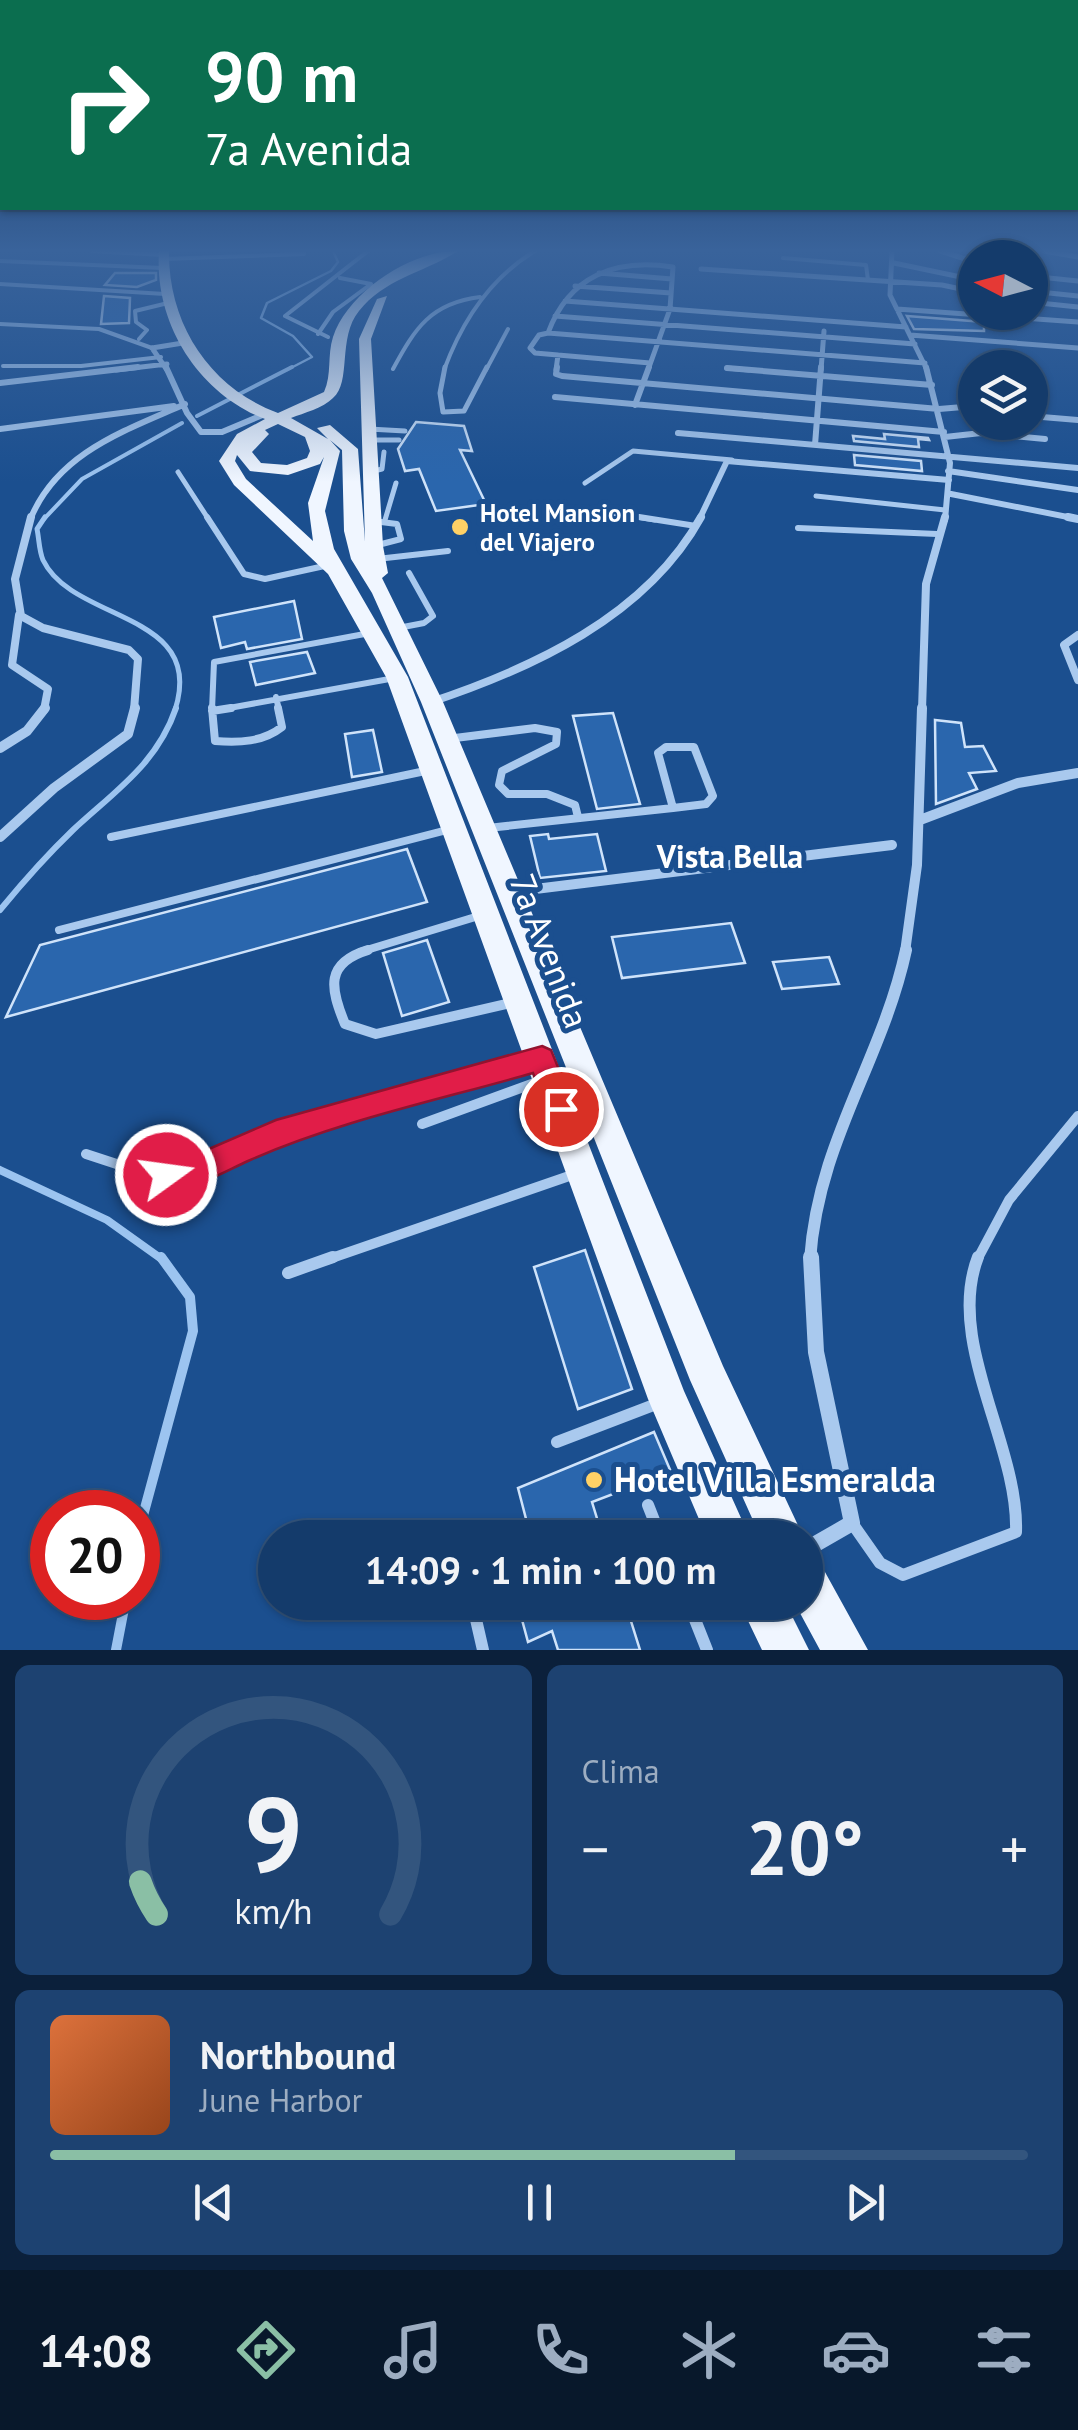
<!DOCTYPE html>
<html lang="es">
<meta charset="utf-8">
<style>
:root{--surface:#143b6b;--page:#1d4271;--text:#f1f3f6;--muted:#9dadc1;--line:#33557e;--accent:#8abfa5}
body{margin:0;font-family:"PT Sans",sans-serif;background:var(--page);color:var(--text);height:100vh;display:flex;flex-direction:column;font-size:38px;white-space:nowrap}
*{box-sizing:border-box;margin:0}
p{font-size:32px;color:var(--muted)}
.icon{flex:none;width:55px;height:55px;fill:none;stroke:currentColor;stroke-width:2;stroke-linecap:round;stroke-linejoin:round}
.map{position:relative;height:1650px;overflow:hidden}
.panel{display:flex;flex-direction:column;gap:15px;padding:15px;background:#0b203b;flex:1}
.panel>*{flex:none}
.banner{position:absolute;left:0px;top:0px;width:1080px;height:210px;box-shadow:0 2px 8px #0004,0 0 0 2px var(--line);background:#0b6e4f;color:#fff;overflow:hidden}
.needle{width:65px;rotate:276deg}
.buttons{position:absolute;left:958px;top:240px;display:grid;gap:20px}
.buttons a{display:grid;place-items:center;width:90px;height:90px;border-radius:50%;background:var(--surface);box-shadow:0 2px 8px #0004,0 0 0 2px var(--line);font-size:50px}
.speed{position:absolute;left:30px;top:1490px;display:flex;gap:20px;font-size:50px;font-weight:700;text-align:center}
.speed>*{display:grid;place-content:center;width:130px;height:130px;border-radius:50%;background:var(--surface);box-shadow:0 2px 8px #0004,0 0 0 2px var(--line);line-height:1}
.speed .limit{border:15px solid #d22;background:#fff;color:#111}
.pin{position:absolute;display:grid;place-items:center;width:85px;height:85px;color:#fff;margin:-42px;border:5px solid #fff;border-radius:50%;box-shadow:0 2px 10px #0007}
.me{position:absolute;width:110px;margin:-55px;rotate:76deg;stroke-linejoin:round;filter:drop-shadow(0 0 8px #0008)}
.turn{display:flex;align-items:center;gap:35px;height:210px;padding:0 40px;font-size:45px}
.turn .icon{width:130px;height:130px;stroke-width:2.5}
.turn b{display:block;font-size:70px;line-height:85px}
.big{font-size:75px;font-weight:700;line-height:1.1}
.panel .card{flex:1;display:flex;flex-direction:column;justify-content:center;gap:15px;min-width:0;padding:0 35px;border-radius:15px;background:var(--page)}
.panel .dial{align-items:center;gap:0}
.dial svg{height:260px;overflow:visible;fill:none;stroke:var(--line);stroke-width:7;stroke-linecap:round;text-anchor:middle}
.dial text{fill:var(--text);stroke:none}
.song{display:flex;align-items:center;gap:30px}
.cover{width:120px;height:120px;border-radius:15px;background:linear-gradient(135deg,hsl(20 70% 55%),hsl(20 70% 35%))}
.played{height:10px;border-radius:5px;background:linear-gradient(90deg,var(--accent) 70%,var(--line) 70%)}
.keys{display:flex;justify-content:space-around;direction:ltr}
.heat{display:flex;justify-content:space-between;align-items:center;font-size:55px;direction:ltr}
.panel .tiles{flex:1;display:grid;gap:15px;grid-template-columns:1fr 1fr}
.card:last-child{grid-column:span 2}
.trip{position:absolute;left:258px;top:1520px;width:565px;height:100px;border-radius:50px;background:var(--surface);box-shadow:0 2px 8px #0004,0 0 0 2px var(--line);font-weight:700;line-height:100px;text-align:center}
.tab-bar{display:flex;height:160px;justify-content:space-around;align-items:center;background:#08182b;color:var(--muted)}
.tab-bar .icon{width:70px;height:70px}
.tab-bar .selected{color:var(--accent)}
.tab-bar b{font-size:45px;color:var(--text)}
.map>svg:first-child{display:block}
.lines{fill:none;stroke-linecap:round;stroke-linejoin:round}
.stream-far5{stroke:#9cc4f0;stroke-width:2.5}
.stream-far4{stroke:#9cc4f0;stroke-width:4}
.stream-far3{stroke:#9cc4f0;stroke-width:5}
.stream-far2{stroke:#9cc4f0;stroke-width:6}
.stream-far1{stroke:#9cc4f0;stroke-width:8}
.stream{stroke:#9cc4f0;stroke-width:10}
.building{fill:#2a66ad;stroke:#cfe3fa;stroke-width:2.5}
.service-far5{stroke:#a9c9ee;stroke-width:4}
.service-far4{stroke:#a9c9ee;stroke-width:5}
.service-far3{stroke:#a9c9ee;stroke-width:6}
.service-far2{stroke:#a9c9ee;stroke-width:8}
.service-far1{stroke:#a9c9ee;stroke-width:10}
.service{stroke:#a9c9ee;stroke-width:12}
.minor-far5{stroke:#a9c9ee;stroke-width:5}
.minor-far4{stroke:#a9c9ee;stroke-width:6}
.minor-far3{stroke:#a9c9ee;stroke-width:8}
.minor-far2{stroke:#a9c9ee;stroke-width:10}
.minor-far1{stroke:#a9c9ee;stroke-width:12}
.minor{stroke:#a9c9ee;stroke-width:16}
.tertiary{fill:#a9c9ee;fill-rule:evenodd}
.primary{fill:#f0f6ff;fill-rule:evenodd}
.route{fill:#e11d48;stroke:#92132f;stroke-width:2.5}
.poi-dot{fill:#ffd166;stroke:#1b4f8f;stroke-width:4}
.labels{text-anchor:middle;stroke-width:10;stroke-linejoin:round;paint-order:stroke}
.far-poi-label{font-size:25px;font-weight:bold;fill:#fff;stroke:#1b4f8f;text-anchor:start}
.neighbourhood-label{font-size:32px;font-weight:bold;fill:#fff;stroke:#1b4f8f}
.near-street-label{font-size:35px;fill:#fff;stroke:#1b4f8f}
.near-poi-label{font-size:35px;font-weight:bold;fill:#fff;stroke:#1b4f8f;text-anchor:start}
</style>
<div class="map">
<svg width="1078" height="1650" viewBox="0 0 1078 1650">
<rect width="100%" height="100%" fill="#1b4f8f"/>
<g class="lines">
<path class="stream-far5" d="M287 370 312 357 293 336 261 318 267 303 331 271 338 262 333 251"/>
<path class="stream-far4" d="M197 416 292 367
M43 520 82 479 182 423"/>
<path class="stream-far3" d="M45 517 37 529C39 538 39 551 43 560 73 623 207 611 175 710"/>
<path class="stream-far2" d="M0 910C23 882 47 855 73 830 115 791 157 764 176 708"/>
<path class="stream-far1" d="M0 1170 107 1220 163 1260"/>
<path class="stream" d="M138 1534 193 1331 190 1297 161 1257
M116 1650 126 1598"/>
</g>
<path class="building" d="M115 273H156V280L137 287 105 285Z
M104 296 130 298 129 323 101 324Z
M907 316 984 322V331L914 329Z
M416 422 464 426 472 451 460 450 486 504 436 511 419 469 405 471 398 449Z
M884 434 928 438 929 440 918 439 919 447 854 441 853 436 885 439Z
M854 455 921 461 922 471 855 465Z
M294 601 302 639 247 649 245 642 221 648 214 617Z
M307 652 315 673 256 685 250 662Z
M613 713 640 804 597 809 573 716Z
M935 720 961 723 965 747 983 746 996 771 969 773 977 789 936 804Z
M373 730 382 772 352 777 345 734Z
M548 834 549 839 597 834 606 871 540 878 530 836Z
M407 849 427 902 6 1017 40 945Z
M731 923 745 963 622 978 612 937Z
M427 940 449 1002 402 1016 383 953Z
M829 957 839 984 782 989 773 962Z
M585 1250 632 1389 578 1409 534 1267Z
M654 1432 671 1472 592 1502 603 1538H531L518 1488Z
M552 1602H625L640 1650H558L552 1631 528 1642 521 1616Z"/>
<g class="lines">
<path class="service-far5" d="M91 251 164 255
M783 258 866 265 868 280
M163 259 304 254
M0 261 163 268
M0 324 99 329 152 348
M318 334 333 312 371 284 340 278
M328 337 285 316 368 251
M139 339 147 330 136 322 135 311 168 303
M3 366H81L161 357
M393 369C415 328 431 303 480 297
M444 370C462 321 490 278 535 251
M486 370 508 329"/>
<path class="service-far4" d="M445 367 440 393 443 412 464 411 487 367
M369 429 405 431
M369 440H399
M178 472 209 520
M370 472 382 469 384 452
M585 483 633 451 732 460
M816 496 945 510
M593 510 655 520
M385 520 396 483"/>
<path class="service-far3" d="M207 517 244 574 265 579 329 565
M639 517 696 526
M373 521 397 524 401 539 374 546
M798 528 937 534
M377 559 448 551
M398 628 424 623 433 616 409 573
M276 697 279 710
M212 710 214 662 370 633
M218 710 395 678"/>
<path class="service-far2" d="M212 708 215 741C239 743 263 742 282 727L278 708
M212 711 231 708
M447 739 535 728 557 732 556 744 502 771 499 785 508 794H547L575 805 578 817
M666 747H694L713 796 706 804 673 808 658 753Z
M488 828 673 808
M111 837 430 770
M59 930 451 829
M360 952 482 915"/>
<path class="service-far1" d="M368 950C325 963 330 988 345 1024L376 1034 515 1002
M422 1124 540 1081
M86 1154 144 1173 166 1175 197 1169 276 1134 532 1061
M326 1260 575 1174
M977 1260 1009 1200 1078 1116"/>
<path class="service" d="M288 1273 333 1257
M557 1442 659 1403
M648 1505 661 1538
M852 1523 880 1563 903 1575 1016 1532C1019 1445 945 1342 978 1257
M472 1602 483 1650
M688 1602 707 1650"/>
<path class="minor-far5" d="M892 251 890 295 927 370
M940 251 975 262
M1044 251 1078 257
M894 263 975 280
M701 269 942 285 975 292
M599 273 672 279
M1030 276 1078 281
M575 286 671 293
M1030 291 1078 296
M565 301 906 327
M1030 302 1078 307
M897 309 1078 322
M555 316 915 344
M548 333 925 363
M910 335 1078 348
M152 348 167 370
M152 348 189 342
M727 368 749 370
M116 370 167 364
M556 370 558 355
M648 370 670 309 673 267C615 258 569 276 548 333L539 335 530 348 535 353 650 363
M821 370 824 331"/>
<path class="minor-far4" d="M166 367 187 413 201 432H222L265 414
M557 367 556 374 562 376 939 409 975 406
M926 367 950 463 945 520
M727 368 932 385
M0 383 138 367
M555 397 944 432
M635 405 649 367
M1030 416 1078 420
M0 429 174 406
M678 433 1078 468
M945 437 981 433 1045 439
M815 445 821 367
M948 471 1078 490
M951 494 1078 519
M30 520C57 453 124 431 185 404
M699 520 727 461 949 480"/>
<path class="minor-far3" d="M31 517 15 579 21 616 43 628 129 650 138 659 134 710
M1068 517 1078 519
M19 615 12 665 48 689 44 710
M1078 635 1064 645 1078 680
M428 703C531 669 646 617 701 517
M922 710 926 584 945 517"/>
<path class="minor-far2" d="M0 748 27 731 45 708
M920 820 1018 783 1078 773
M0 837 54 788 128 734 135 708
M511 892 892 845
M905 952 917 865 922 708"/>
<path class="minor-far1" d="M810 1260C818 1141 882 1061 906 950"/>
<path class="minor" d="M805 1550 852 1523 816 1352 811 1257"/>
<path class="tertiary" d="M0 282 165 292 169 294 165 296 0 286Z"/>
<path class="primary" d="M159 251H169C168 324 210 388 278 413L324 392C332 374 327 356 333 337 348 292 411 250 458 251 426 272 385 278 359 311 337 338 352 382 333 398 323 408 304 413 291 418L328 439 317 428 330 425 358 449 365 542 359 339 377 299 387 296 371 339 383 546 388 573 382 578 443 702 723 1366 804 1538H761L690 1380 421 702 372 593 351 559 344 531 342 450 330 440 340 451 325 511 334 549 408 677 684 1391 750 1538H707L648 1399 386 677 328 574 234 485 219 461 237 434 265 419C198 393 154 323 159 251ZM278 424 305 437 310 451 307 458 287 465 261 463 252 452 269 434 265 430ZM237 455 250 471 288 475 320 464 324 457 308 503 313 541 246 479 235 461Z
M805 1556 820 1563 868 1650H820L794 1602H805Z
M739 1602H785L809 1650H762Z"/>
</g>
<linearGradient id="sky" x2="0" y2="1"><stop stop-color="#0f2b4f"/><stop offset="0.52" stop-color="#39639b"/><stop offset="1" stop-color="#39639b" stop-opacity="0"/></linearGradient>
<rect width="1078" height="482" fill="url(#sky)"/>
<path class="route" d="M542 1046 551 1050 575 1109 571 1119 561 1122 550 1119 533 1073C439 1100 338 1121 248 1161 221 1173 184 1197 155 1185L150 1175 155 1165 195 1155 276 1120Z"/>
<g class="poi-dot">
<circle cx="460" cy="527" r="10"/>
<circle cx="594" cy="1480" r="10"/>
</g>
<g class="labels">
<g class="far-poi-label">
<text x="480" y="522">Hotel Mansion<tspan x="480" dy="29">del Viajero</tspan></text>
</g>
<g class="neighbourhood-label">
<text x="730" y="868">Vista Bella</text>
</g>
<g class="near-street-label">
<text transform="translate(549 951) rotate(69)" y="12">7a Avenida</text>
</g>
<g class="near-poi-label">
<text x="614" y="1492">Hotel Villa Esmeralda</text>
</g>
</g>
</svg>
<div class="buttons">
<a><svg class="needle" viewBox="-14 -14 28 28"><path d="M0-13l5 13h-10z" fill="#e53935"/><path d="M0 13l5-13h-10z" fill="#9dadc1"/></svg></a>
<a><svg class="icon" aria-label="layers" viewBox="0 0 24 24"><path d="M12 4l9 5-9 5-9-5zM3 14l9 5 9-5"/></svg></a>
</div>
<div class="speed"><div class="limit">20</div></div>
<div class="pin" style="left:561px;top:1109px;background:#d93025"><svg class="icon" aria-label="arrive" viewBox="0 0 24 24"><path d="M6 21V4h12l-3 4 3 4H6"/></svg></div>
<svg class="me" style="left:166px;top:1175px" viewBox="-20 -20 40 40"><circle r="17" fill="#e11d48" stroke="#fff" stroke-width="3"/><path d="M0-11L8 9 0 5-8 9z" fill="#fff"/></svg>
<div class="trip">14:09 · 1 min · 100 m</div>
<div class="banner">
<div class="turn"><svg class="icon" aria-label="right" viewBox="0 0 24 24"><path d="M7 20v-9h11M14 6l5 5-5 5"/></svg><div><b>90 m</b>7a Avenida</div></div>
</div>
</div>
<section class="panel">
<div class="tiles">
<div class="card dial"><svg viewBox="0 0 100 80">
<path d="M14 69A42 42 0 1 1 86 69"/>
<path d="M14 69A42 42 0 0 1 9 59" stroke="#8abfa5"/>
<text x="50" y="56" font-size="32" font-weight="700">9</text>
<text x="50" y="72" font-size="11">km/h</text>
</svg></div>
<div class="card"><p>Clima</p>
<div class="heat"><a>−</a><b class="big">20°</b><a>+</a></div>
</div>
<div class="card">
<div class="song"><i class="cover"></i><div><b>Northbound</b><p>June Harbor</p></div></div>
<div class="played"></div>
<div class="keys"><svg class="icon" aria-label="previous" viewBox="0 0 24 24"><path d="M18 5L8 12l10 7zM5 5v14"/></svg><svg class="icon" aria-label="pause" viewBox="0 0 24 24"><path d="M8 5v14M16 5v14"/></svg><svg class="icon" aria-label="next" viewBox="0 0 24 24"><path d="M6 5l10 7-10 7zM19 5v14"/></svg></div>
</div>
</div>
</section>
<nav class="tab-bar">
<b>14:08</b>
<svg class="icon selected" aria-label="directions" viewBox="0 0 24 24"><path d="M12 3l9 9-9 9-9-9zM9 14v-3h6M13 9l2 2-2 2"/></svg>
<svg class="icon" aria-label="music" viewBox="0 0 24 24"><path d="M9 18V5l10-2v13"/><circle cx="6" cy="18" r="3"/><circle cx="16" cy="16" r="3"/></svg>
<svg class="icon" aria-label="phone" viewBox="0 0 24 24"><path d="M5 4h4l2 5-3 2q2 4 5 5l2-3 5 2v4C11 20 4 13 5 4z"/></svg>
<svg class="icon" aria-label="climate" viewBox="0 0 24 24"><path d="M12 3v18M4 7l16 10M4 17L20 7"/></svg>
<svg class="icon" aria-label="car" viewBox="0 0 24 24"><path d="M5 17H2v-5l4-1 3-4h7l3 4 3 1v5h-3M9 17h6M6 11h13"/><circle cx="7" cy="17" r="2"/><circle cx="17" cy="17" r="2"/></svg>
<svg class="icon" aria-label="filters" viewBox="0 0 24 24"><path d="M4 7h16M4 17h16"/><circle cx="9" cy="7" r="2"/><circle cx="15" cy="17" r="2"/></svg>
</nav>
